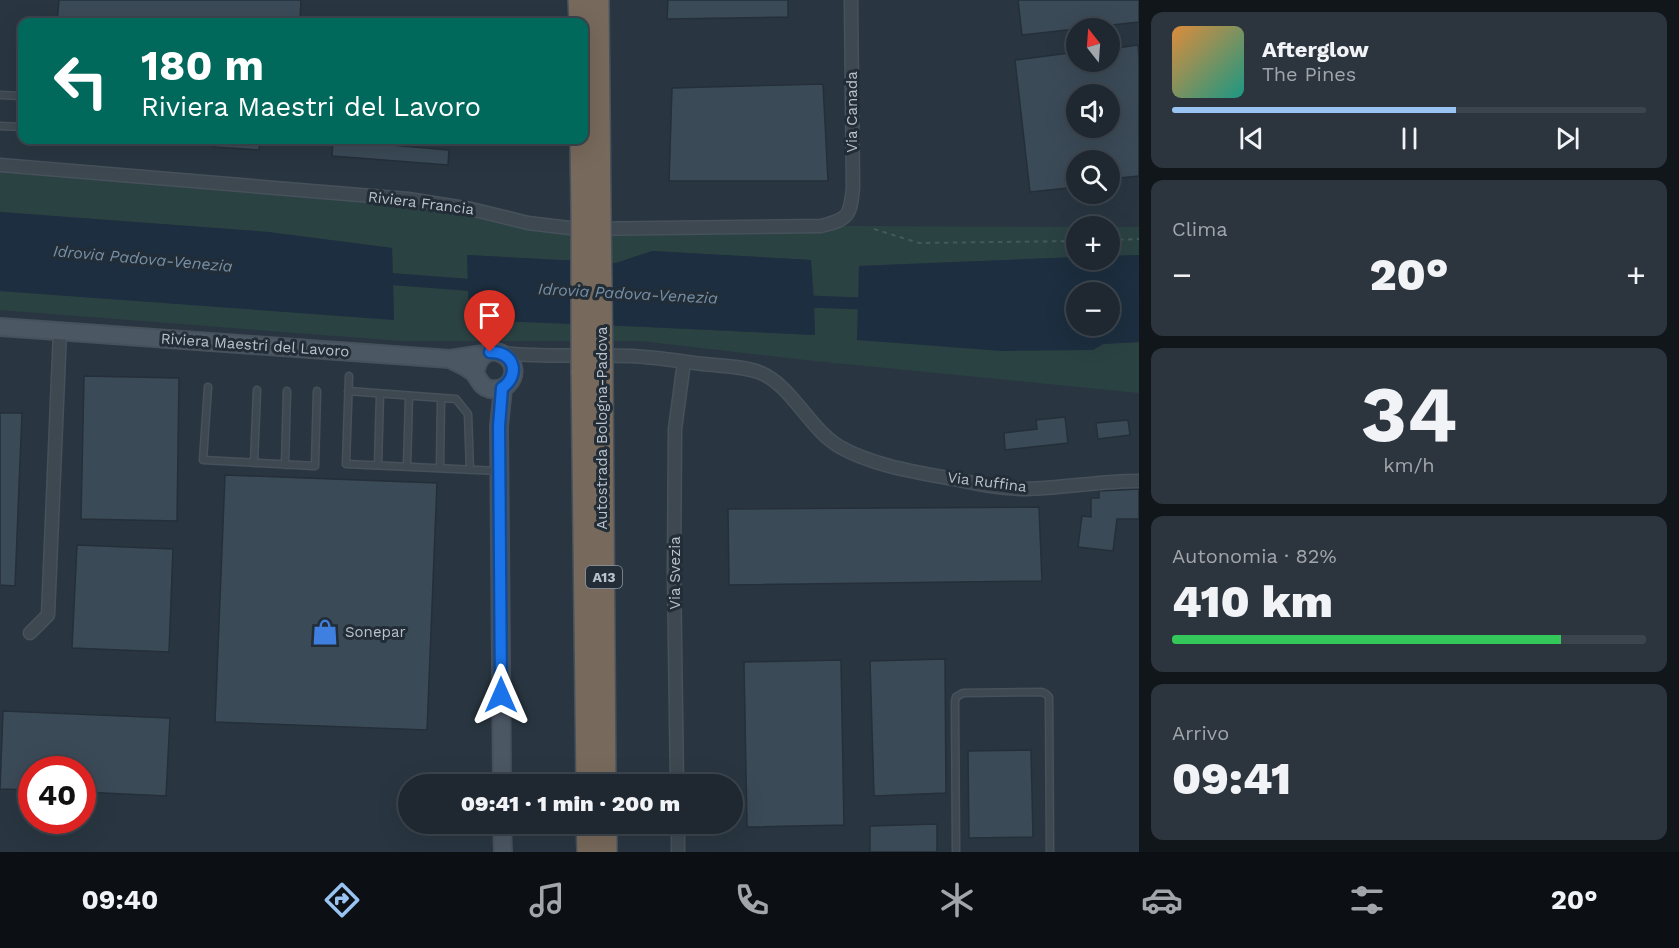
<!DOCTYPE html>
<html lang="it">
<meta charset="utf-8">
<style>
:root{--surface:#1f2831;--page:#2c343d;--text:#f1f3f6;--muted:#a1a6ab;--line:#3c444d;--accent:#99c4f1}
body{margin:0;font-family:"Work Sans",sans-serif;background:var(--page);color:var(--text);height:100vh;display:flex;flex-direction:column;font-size:22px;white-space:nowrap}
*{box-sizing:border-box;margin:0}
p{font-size:20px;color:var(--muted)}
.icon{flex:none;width:33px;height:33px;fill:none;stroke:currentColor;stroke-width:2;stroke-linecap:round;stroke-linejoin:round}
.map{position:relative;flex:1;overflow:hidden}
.panel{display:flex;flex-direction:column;gap:12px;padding:12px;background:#11161b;width:540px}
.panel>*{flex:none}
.top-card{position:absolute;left:18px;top:18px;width:570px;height:126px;border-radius:12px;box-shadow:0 6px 24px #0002,0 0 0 2px var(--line);background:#00695c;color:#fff;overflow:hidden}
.needle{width:39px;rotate:343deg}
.tools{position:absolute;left:1066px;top:18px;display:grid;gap:12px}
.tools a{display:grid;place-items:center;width:54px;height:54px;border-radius:50%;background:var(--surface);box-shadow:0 6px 24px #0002,0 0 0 2px var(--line);font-size:30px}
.speed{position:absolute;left:18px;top:756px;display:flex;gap:12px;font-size:30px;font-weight:700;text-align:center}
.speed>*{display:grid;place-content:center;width:78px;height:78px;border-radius:50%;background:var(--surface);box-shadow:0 6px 24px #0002,0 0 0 2px var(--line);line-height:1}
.speed .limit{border:9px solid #d22;background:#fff;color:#111}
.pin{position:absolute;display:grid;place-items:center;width:51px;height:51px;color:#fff;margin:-62px -26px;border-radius:50% 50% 50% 0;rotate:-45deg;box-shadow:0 0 6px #0007}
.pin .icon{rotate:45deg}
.me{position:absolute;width:66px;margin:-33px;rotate:0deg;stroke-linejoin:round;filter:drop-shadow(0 0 4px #0008)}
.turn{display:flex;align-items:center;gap:21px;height:126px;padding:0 24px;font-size:27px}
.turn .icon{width:78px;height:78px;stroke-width:2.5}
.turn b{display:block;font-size:42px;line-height:51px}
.big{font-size:45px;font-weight:800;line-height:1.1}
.panel .tile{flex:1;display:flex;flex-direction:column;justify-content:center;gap:9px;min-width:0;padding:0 21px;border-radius:12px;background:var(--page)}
.panel .dial{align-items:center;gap:0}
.dial b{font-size:78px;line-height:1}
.song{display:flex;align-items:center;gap:18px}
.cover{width:72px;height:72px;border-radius:9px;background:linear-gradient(135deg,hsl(30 70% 55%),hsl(170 70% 35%))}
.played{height:6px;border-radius:3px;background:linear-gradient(90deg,var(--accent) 60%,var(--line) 60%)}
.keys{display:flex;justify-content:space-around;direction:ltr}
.heat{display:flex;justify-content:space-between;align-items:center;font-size:33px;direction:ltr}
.charge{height:9px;border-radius:4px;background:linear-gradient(90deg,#34c759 82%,var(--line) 0)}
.trip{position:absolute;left:398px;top:774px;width:345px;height:60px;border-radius:30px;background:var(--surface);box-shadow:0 6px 24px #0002,0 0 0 2px var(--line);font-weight:800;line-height:60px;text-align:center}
.tab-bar{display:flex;height:96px;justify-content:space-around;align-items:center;background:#0c1014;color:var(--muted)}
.tab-bar .icon{width:42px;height:42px}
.tab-bar .on{color:var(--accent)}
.tab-bar b{font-size:27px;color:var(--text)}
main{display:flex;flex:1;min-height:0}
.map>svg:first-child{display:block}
.green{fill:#2b4242;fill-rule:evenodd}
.water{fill:#1c2e3f;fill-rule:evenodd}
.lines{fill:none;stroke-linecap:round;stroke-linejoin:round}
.canal{stroke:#1c2e3f;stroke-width:12}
.building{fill:#3b4a57;stroke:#242f39;stroke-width:1.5;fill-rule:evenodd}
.lane-casing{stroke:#47515b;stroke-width:9}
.street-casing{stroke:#47515b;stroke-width:15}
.secondary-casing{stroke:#47515b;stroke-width:20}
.highway-casing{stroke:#48525c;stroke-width:24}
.path{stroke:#445a5a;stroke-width:2;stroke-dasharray:4.5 4.5;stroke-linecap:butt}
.lane{stroke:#3d4851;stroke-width:6}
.street{stroke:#3d4851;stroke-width:12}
.secondary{stroke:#4c5764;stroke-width:16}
.highway{stroke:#77695b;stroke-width:21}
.highway-bridge-casing{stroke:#48525c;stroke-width:24;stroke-linecap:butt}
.highway-bridge{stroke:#77695b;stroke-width:21}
.route-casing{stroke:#114b97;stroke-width:15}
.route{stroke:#1a73e8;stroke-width:10}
.labels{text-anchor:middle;stroke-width:6;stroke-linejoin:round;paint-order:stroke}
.shield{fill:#222d37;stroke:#8c959f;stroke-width:1.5}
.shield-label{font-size:14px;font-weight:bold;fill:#bac2cb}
.street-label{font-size:15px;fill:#bac2cb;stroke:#222d37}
.poi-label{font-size:15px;fill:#bac2cb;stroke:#222d37;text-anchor:start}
.water-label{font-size:16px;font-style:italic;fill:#7690a7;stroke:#222d37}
</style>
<main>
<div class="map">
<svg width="1139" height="852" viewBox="0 0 1139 852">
<rect width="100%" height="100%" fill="#293641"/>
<path class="green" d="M0 168 408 199 528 223 634 229 851 226 1077 227V257L859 266 1093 350 1103 344 1139 342V393L805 360 641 341H401L0 310V291L394 319 392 248 268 232 0 212ZM652 251 811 260 815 302V335L647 327 467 255 616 263Z
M1110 227H1139V255L1110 256Z"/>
<path class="water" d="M0 212 268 232 392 248 394 320 0 291Z
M652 251 811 260 815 335 647 327 469 320 467 255 616 263Z
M1139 255V342L1103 344 1093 350 1002 351 857 340 859 266 1077 257V260H1110V256ZM1077 292H1110V326H1077Z"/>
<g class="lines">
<path class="canal" d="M378 278 483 286
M797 301 873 304"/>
</g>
<path class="building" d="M59 0H301L300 22H57Z
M668 0H788V17L667 19Z
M1018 0H1139V22L1022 35Z
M1138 45 1139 58V176L1120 178V182L1110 183V160H1077V187L1030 192 1015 60 1077 52V62H1110V49ZM1077 94H1110V128H1077Z
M823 84 828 181H669L672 88Z
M214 140H260L259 150 214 147Z
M333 140 449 150 448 165 332 156Z
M84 376 179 378 177 521 81 519Z
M0 413H22L15 586 0 585Z
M1065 417 1068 443 1005 450 1004 433 1037 429 1036 420Z
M1128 420 1130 435 1098 439 1096 423Z
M225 475 437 483 427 730 215 722Z
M1139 489V519H1117L1113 551 1078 547 1082 516 1091 517V498H1099V491Z
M1039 507 1042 581 729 585 728 509Z
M77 545 173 549 169 652 72 648Z
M945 659 946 793 874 796 870 661Z
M841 660 844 825 747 827 744 662Z
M3 711 170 718 166 796 82 792V770H32V790L0 789Z
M1031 750 1033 837 969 838 968 751Z
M937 824V852H870V826Z"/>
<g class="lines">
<g class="lane-casing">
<path id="lane" d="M0 95 22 96
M0 126 22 127
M349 376 346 464 499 471
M208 387 203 460 315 466 317 391
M348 391 456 399 468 414 470 470
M254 463 257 390
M285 465 287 391
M378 465 380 394
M407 467 409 396
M440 468 441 398
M956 852 955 702 956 697 963 693 1042 692 1046 694 1049 697 1050 852"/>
</g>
<g class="street-casing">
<path id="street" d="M0 165 408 199 471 209 528 223 578 229 821 226C849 219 850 216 853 188L851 0
M503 353C546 358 588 354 631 356 655 357 679 361 703 364 722 366 744 366 761 373 792 386 810 430 840 447 874 466 916 472 954 479 977 484 1001 489 1026 489 1064 488 1101 481 1139 481
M30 633 48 615 60 331
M677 784 674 572 675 429 684 362
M678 824V852"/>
</g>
<g class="secondary-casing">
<path id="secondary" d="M0 327 450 359 484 354
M450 359C458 363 468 367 474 373 480 380 480 386 490 389 496 390 502 389 507 385 531 362 481 329 475 374
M502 784 499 426 503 388
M502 824 503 852"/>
</g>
<g class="highway-casing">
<path id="highway" d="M579 0 580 22
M598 0 600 211
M581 140 582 211
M602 369 605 784
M582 371 587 784
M587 824 588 852
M606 824V852"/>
</g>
<path class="path" d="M874 229 919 243 1077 241
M1110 240 1139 239"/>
<use href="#lane" class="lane"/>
<use href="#street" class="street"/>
<use href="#secondary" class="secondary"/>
<use href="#highway" class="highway"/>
<g class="highway-bridge-casing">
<path id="highway-bridge" d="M600 211 602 369
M582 371V211"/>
</g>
<use href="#highway-bridge" class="highway-bridge"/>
</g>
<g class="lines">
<g class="route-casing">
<path id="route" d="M490 352C514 351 521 375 502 388L499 426 501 695"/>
</g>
<use href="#route" class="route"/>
</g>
<defs>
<g id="shop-bare" transform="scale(2.07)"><path d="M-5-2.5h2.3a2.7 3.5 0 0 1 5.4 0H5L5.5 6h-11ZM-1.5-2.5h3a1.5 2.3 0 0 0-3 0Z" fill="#3f7fe0" stroke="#222d37" stroke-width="2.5" paint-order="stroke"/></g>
</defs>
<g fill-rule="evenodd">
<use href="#shop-bare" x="325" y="632"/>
</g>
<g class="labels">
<rect class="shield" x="586" y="566" width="36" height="22" rx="4.5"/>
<g class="shield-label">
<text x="604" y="582">A13</text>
</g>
<g class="street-label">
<text transform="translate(852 112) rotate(-90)" y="5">Via Canada</text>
<text transform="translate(421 203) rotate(7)" y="5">Riviera Francia</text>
<text transform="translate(255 345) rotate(4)" y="5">Riviera Maestri del Lavoro</text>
<text transform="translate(602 428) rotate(-90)" y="5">Autostrada Bologna-Padova</text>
<text transform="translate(987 482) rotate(7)" y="5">Via Ruffina</text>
<text transform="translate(675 573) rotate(-90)" y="5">Via Svezia</text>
</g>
<g class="poi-label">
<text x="345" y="637">Sonepar</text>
</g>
<g class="water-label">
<text transform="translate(143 258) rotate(5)" y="6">Idrovia Padova-Venezia</text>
<text transform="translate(628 293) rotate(3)" y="6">Idrovia Padova-Venezia</text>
</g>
</g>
</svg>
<div class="tools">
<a><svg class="needle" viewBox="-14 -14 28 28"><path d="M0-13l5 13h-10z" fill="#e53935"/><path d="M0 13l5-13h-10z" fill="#a1a6ab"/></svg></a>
<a><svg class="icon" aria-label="sound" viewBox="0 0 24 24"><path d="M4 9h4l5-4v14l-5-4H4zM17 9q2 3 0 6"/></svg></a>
<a><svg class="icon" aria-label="search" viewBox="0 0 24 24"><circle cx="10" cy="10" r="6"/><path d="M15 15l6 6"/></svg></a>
<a>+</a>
<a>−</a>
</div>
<div class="speed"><div class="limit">40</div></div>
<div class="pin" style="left:490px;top:352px;background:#d93025"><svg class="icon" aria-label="arrive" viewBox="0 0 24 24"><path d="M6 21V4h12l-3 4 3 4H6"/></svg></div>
<svg class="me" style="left:501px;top:695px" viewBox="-20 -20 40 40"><path d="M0-17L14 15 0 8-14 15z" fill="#1a73e8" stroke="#fff" stroke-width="4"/></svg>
<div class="trip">09:41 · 1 min · 200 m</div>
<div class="top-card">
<div class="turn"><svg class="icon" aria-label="left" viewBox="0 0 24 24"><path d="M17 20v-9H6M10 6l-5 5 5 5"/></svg><div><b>180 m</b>Riviera Maestri del Lavoro</div></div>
</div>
</div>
<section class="panel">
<div class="tile">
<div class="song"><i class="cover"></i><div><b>Afterglow</b><p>The Pines</p></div></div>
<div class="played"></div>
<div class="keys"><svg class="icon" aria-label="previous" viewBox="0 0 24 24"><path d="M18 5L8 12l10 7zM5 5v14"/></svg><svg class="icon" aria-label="pause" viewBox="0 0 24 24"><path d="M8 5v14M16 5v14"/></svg><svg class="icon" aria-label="next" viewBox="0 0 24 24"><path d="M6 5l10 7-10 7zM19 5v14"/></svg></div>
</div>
<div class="tile"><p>Clima</p>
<div class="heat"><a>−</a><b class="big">20°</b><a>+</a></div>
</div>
<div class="tile dial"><b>34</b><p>km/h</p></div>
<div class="tile"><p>Autonomia · 82%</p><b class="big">410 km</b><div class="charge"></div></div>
<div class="tile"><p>Arrivo</p><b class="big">09:41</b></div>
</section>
</main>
<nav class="tab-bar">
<b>09:40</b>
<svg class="icon on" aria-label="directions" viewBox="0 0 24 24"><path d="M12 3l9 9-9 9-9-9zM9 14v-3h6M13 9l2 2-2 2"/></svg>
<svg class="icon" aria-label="music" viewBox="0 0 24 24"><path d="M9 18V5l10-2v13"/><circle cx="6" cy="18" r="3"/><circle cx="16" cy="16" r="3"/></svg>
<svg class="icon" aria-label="phone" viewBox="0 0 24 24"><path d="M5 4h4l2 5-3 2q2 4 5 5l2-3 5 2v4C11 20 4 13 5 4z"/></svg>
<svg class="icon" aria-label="climate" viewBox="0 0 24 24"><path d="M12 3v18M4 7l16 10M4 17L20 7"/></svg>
<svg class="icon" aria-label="car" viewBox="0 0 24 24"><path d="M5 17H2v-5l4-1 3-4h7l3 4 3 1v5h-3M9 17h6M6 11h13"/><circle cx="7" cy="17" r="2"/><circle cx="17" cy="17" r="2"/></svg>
<svg class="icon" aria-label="filters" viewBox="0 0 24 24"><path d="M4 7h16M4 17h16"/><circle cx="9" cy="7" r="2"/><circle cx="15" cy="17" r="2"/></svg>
<b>20°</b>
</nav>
